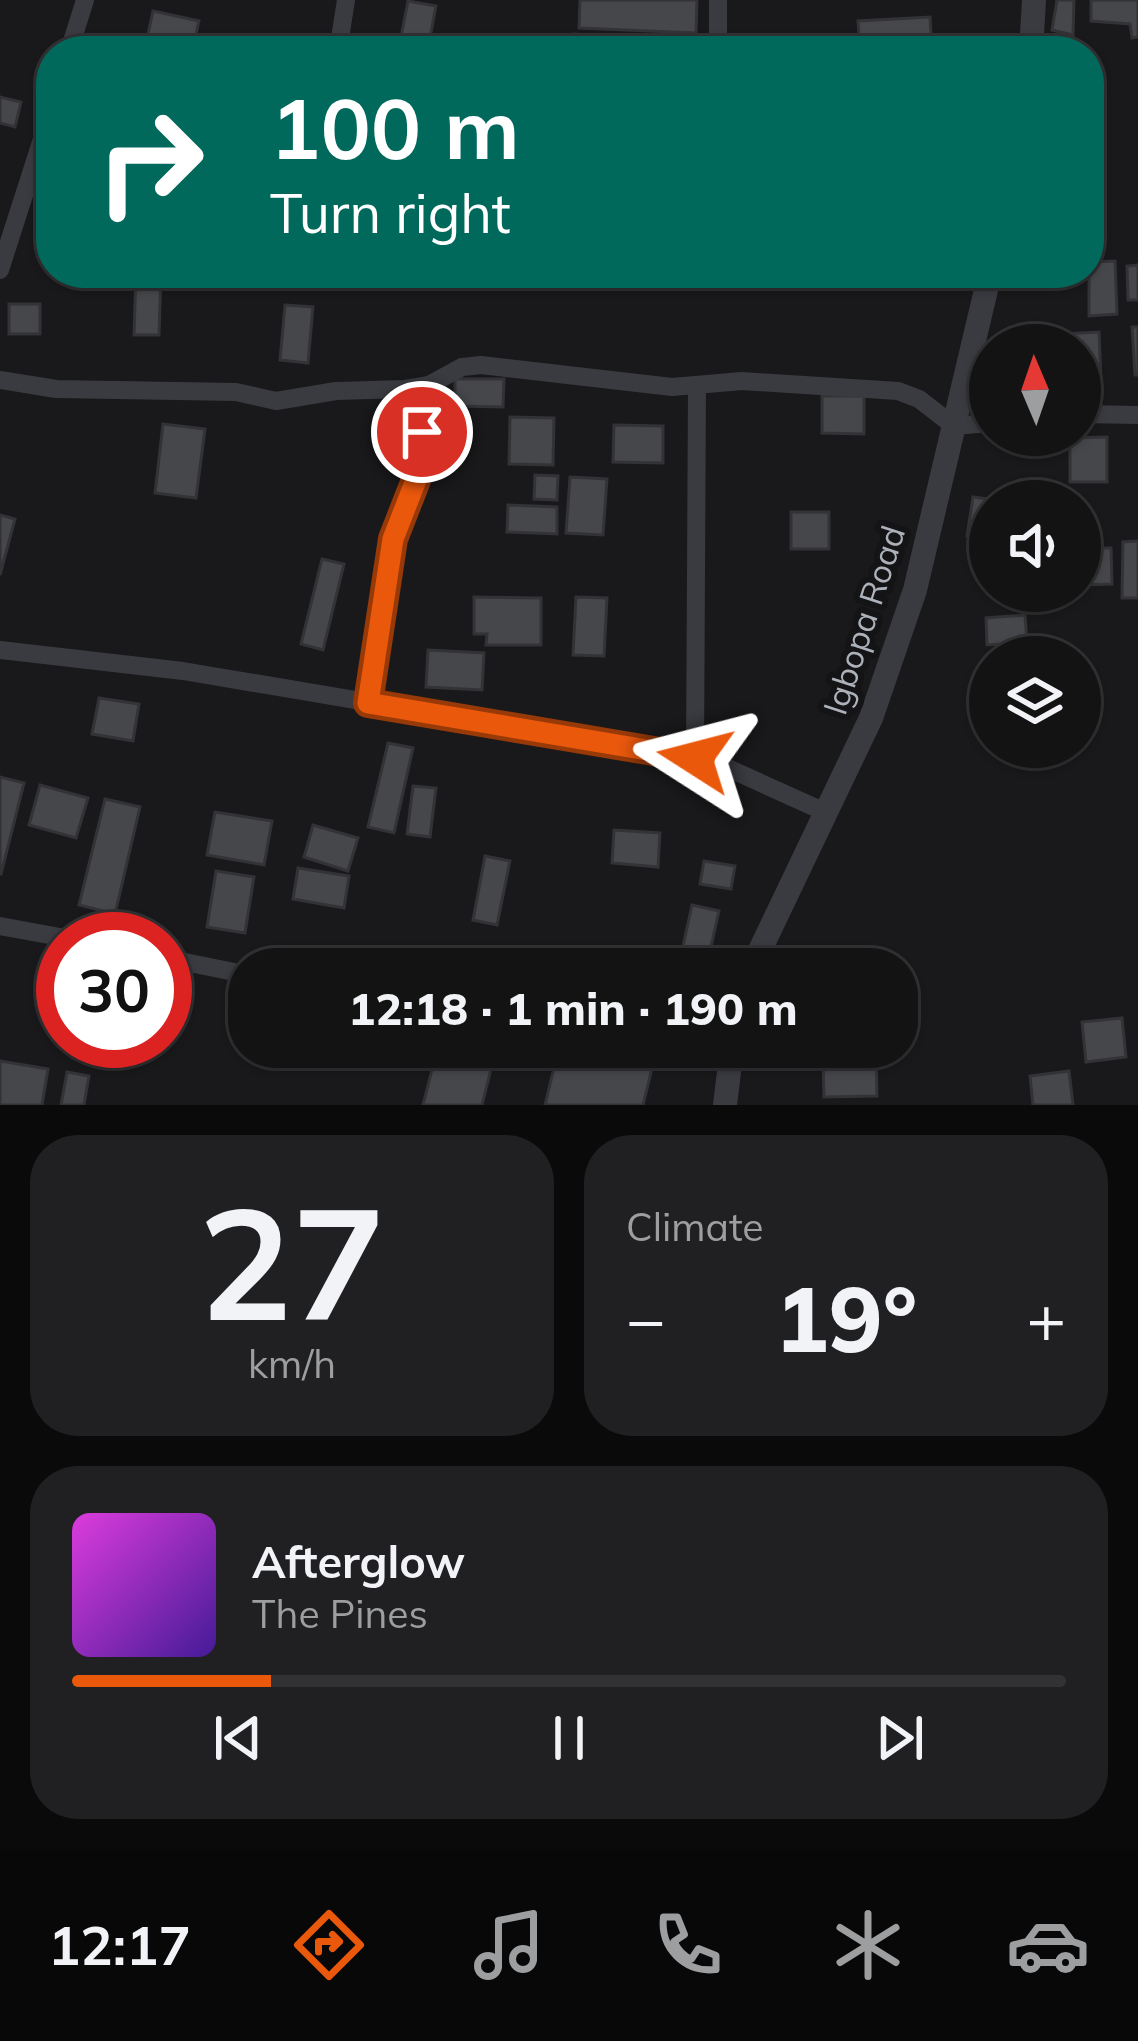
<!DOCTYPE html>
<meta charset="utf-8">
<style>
:root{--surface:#131314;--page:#202022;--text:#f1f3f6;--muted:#9d9ea0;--line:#323234;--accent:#ea580c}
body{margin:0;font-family:Mulish,sans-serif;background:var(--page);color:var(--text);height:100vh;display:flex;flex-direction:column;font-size:45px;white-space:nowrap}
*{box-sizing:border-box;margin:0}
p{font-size:39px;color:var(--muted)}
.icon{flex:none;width:66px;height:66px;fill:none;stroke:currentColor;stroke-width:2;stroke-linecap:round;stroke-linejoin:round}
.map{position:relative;height:1105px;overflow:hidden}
.side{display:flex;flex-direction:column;gap:30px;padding:30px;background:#0a0a0b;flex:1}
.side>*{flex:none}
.guide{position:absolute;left:36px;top:36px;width:1068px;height:252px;border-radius:48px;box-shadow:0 3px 9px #0004,0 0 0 3px var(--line);background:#00695c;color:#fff;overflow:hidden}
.needle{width:78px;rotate:358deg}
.tools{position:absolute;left:969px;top:324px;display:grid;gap:24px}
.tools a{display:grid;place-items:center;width:132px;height:132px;border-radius:50%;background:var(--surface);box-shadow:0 3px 9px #0004,0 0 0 3px var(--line);font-size:60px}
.speed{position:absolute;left:36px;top:912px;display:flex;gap:24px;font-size:60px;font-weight:700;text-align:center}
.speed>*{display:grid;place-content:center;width:156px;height:156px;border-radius:50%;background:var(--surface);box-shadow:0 3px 9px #0004,0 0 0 3px var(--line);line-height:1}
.speed .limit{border:18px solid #d22;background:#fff;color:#111}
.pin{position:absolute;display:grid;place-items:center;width:102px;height:102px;color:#fff;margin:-51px;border:6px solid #fff;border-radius:50%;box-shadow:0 3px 12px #0007}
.me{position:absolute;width:132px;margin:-66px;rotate:279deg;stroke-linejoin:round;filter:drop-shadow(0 0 9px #0008)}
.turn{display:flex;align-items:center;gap:42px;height:252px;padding:0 36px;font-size:54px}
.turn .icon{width:156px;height:156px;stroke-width:2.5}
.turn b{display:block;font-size:84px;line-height:102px}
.big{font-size:90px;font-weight:800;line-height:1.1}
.side .card{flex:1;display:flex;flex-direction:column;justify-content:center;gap:18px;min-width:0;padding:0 42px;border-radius:48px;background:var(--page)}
.side .dial{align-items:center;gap:0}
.dial b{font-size:156px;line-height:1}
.song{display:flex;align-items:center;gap:36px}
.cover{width:144px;height:144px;border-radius:18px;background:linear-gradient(135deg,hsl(300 70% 55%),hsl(260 70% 35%))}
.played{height:12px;border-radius:6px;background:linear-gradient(90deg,var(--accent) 20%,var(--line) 20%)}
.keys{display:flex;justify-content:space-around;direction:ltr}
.heat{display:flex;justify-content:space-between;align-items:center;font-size:66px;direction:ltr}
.side .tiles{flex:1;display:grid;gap:30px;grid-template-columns:1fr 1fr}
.card:last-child{grid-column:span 2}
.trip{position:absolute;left:228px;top:948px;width:690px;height:120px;border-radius:48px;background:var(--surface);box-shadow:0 3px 9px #0004,0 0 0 3px var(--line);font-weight:800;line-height:120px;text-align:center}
.tab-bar{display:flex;height:192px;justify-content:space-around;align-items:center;background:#080808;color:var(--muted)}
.tab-bar .icon{width:84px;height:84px}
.tab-bar .active{color:var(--accent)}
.tab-bar b{font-size:54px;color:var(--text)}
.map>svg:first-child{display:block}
.building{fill:#46474b;stroke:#333337;stroke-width:3}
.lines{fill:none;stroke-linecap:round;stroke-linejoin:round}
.minor{stroke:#3a3b40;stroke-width:18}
.tertiary{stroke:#3a3b40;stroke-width:24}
.route-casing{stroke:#983908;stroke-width:30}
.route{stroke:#ea580c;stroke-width:21}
.labels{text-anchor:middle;stroke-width:12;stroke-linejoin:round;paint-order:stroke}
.street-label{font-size:33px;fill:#acb1ba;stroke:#141416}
</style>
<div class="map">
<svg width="1138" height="1105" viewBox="0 0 1138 1105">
<rect width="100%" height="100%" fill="#19191b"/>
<path class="building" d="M580 0H697L696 33 579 28Z
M1057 0H1074L1073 35 1052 30Z
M1091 0H1138V37L1132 38 1130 24 1091 21Z
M408 1 436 6 428 48 400 42Z
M153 11 199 21 192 51 146 43Z
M930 17 932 51H860L858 21Z
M573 34 694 41 693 51H572Z
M0 97 21 102 15 127 0 123Z
M1115 261 1117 314 1089 316V262Z
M1138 265V300H1128L1127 266Z
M136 273H161L159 335H134Z
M9 304H40V334H9Z
M285 305 313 307 308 363 280 360Z
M1132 327H1138V375H1135Z
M1099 332 1101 381 1080 382V345H1062V334Z
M455 379H504L503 407 455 406Z
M822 396H864V434L822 433Z
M510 417 554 418 553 465 509 464Z
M163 424 205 429 196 498 155 493Z
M614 425 663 426V463L613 462Z
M1107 437V482H1070V438Z
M535 475 558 476 557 500 534 499Z
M570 477 607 479 603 535 566 533Z
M973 497 995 500 990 501 989 539 967 536Z
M508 505 557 507V534L507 532Z
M791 512H829V549H791Z
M0 515 15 519 0 575Z
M1138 541V598H1122L1123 542Z
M1080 548H1111L1112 584 1080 585Z
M322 559 344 564 323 650 301 644Z
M474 597 541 598V645H486L487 634H474Z
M576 597 607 598 604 656 573 655Z
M1025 615 1027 642 987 645 986 618Z
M428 650 484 653 482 690 426 687Z
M99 698 139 704 133 741 92 734Z
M388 743 413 748 394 833 368 827Z
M0 777 24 783 1 874H0Z
M40 785 88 798 76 838 29 825Z
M413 786 436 788 430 837 407 834Z
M105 799 140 807 115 914 79 905Z
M215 812 272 821 264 865 207 855Z
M313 825 358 838 348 871 304 857Z
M614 830 660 833 658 867 612 863Z
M485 856 510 861 497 925 473 920Z
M704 861 735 866 731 889 700 884Z
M298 868 349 876 344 908 293 899Z
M216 871 254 877 245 933 207 927Z
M692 905 719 911 706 969H678Z
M1122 1018 1126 1057 1086 1062 1082 1022Z
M73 1041H91L90 1060 72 1058Z
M469 1047 496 1049 482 1105H423L434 1062 451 1066 454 1055 466 1058Z
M559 1047H599L654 1060 643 1105H545Z
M832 1047H876L877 1096 824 1097 823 1059H832Z
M0 1061 48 1069 42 1105H0Z
M1069 1071 1073 1105H1033L1030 1076Z
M67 1072 89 1076 84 1105H61Z"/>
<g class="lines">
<path class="minor" d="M69 51 85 0
M338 51 346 0
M718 51V0
M0 270 51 111
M0 380 56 389 236 392 276 401 336 391 405 389 429 385 462 367 481 365 672 387 742 381 898 391 919 399 954 426 990 423
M1080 414 1138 415
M0 650 183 671 710 760 825 812
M368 703 393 539 416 480 429 385
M695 757 697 385
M0 926 71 939
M165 958 249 975"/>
<path class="tertiary" d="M1031 51 1034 0
M751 969 871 718 915 590 990 273
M725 1105 732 1047"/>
</g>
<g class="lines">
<g class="route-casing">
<path id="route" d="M422 432 416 480 393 539 368 703 695 758"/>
</g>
<use href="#route" class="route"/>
</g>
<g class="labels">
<g class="street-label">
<text transform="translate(864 620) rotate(-72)" y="12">Igbopa Road</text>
</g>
</g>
</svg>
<div class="tools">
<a><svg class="needle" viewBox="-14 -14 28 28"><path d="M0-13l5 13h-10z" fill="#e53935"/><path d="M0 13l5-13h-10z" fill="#9d9ea0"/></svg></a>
<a><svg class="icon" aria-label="sound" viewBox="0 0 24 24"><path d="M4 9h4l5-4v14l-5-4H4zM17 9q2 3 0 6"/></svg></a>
<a><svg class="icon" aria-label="layers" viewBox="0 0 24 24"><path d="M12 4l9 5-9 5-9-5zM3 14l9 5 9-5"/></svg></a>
</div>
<div class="speed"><div class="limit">30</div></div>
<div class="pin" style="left:422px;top:432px;background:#d93025"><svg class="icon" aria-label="arrive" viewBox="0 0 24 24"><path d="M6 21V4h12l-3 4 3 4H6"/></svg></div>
<svg class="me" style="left:695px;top:758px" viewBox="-20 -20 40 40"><path d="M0-17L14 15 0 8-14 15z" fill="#ea580c" stroke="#fff" stroke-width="4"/></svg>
<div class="trip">12:18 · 1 min · 190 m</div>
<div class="guide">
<div class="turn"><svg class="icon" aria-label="right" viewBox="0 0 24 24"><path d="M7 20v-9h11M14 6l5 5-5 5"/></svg><div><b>100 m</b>Turn right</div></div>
</div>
</div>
<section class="side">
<div class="tiles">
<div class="card dial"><b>27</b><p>km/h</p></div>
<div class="card"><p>Climate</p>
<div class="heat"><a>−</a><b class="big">19°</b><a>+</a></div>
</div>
<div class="card">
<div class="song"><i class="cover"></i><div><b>Afterglow</b><p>The Pines</p></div></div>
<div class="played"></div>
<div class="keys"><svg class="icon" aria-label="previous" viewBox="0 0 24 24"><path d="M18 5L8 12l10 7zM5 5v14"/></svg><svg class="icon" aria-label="pause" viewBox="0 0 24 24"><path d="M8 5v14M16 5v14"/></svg><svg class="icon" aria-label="next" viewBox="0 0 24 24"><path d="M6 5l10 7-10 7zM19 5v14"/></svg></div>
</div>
</div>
</section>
<nav class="tab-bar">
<b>12:17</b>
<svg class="icon active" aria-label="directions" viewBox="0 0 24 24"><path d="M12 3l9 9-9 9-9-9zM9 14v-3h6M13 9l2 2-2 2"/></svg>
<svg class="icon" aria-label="music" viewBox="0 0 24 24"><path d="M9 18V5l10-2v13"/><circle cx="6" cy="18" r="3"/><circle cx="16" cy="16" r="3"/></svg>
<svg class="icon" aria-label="phone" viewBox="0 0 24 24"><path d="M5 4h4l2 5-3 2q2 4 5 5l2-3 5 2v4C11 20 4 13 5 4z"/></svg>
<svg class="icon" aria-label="climate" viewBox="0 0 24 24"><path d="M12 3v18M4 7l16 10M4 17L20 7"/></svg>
<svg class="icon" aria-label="car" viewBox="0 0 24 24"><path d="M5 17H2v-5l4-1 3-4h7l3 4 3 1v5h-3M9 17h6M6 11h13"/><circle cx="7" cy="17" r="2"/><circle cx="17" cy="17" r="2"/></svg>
</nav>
